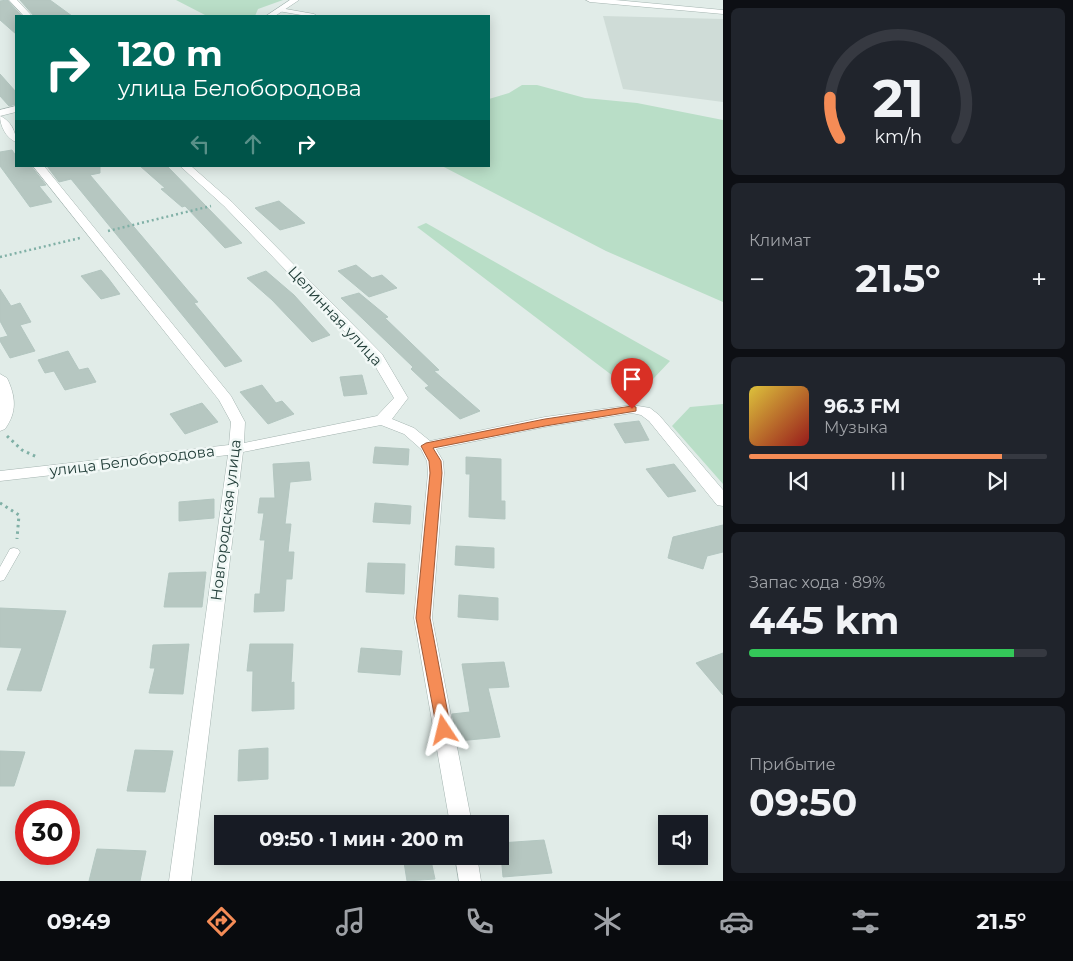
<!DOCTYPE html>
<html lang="ru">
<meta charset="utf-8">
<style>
:root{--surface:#171b24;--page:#20242c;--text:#f1f3f6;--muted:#9ea1a6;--line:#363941;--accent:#f58c56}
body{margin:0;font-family:Montserrat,sans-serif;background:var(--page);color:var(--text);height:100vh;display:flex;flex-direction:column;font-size:19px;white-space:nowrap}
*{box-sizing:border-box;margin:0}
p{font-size:16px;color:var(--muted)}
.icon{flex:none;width:28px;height:28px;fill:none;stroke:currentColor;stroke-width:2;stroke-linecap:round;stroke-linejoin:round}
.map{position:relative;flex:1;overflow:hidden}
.sheet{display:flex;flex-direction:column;gap:8px;padding:8px;background:#0d0f14;width:350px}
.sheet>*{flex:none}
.banner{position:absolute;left:15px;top:15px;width:475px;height:152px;border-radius:0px;box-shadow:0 2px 12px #0003;background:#00695c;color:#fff;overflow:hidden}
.fabs{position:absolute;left:658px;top:815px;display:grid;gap:10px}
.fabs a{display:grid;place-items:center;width:50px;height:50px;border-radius:0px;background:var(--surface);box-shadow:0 2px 12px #0003;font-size:25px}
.speed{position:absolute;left:15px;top:800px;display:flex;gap:10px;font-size:25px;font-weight:700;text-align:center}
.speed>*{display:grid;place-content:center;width:65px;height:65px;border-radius:50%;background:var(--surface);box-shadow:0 2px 12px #0003;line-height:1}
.speed .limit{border:8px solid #d22;background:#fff;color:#111}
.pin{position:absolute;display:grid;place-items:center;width:42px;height:42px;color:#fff;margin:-51px -21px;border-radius:50% 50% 50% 0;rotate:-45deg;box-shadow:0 0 5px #0007}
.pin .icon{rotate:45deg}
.me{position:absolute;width:55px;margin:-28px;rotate:350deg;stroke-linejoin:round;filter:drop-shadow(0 0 4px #0008)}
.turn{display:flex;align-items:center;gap:18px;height:105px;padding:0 20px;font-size:22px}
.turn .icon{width:65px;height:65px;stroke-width:2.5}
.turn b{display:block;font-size:35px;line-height:42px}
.lanes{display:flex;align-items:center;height:48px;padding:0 20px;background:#0003;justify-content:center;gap:25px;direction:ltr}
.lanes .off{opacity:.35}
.big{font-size:38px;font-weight:700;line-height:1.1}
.sheet .tile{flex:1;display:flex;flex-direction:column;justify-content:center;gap:8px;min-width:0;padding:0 18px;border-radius:8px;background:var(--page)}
.sheet .dial{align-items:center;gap:0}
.dial svg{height:130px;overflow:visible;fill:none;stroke:var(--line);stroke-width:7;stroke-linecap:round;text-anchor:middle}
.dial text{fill:var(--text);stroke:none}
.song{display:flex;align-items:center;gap:15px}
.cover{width:60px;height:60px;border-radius:8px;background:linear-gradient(135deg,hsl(50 70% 55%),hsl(0 70% 35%))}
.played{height:5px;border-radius:2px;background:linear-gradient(90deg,var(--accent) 85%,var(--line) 85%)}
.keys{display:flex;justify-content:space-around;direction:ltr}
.heat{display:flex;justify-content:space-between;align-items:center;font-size:28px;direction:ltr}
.charge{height:8px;border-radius:4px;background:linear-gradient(90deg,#34c759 89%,var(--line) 0)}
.trip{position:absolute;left:214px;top:815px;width:295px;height:50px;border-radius:0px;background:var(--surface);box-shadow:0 2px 12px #0003;font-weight:700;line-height:50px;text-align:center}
.menu{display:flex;height:80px;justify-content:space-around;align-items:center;background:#090b0e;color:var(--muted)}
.menu .icon{width:35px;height:35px}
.menu .active{color:var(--accent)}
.menu b{font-size:22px;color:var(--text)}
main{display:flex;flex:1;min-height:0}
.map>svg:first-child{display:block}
.built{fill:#cfdcd7}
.green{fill:#b9dec7}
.building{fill:#b6c7c1;stroke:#b3c6c0}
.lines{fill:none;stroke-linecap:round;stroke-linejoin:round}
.service-casing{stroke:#a4b4b0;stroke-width:1}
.minor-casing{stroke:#a4b4b0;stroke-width:1}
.tertiary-casing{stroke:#a4b4b0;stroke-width:1}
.path-far1{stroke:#80b0a6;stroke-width:2.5;stroke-dasharray:2 3;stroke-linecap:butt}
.path{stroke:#80b0a6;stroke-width:3;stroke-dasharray:2.5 4;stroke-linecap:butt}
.service{fill:#fff;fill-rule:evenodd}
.minor{fill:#fff;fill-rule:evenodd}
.tertiary{fill:#fff;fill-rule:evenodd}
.route{fill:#f58c56;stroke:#9f5b38}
.labels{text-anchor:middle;stroke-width:5;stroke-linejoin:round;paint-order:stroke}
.street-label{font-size:15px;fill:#213d38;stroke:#f1f8f6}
</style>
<main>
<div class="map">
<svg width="723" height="881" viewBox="0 0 723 881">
<rect width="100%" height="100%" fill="#e1ece8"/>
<path class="built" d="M603 16 723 19V102L623 89Z"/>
<path class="green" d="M176 0H283L258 9 255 16H207Z
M522 85H537L585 98 637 103 723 120V302L606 251 442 166H489V99L509 93Z
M426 223 670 361 638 395 417 227Z
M723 404V484L672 426 690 407Z"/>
<path class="building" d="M7 0 22 16H16V34L0 20V1Z
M20 0H50L72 16H34Z
M0 74 16 92V104L9 106 0 96Z
M12 150 16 156V166H31L46 185 39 186 52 202 30 207 0 166V152Z
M47 166H100V173L90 175 190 293 198 302 194 303 242 361 225 367 71 179 59 182Z
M140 166H167L242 243 225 248 185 206 182 207 161 189 165 188Z
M279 201 305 223 280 230 255 208Z
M356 265 372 278 382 275 397 288 369 297 338 271Z
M101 270 108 278 120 294 101 299 81 276Z
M266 271 294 295 330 335 312 342 272 300 247 278Z
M0 289 11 306 20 303 31 322 20 325 35 351 10 358 0 341V338L8 336 0 321Z
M359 293 388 317 385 318 439 370 434 371 480 411 460 419 425 388 429 386 411 369 413 367 341 298Z
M68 351 79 370 88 368 96 382 65 390 54 371 45 373 38 360Z
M362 375 367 394 344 396 340 377Z
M262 385 276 403 282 401 294 414 268 424 240 392Z
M202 403 218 422 185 434 170 414Z
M639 421 649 440 625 443 614 424Z
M375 447 409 449 408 465 373 463Z
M466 457 501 459V501H505V519L469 517 470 474H466Z
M309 462 311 480 290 482 285 524H291L288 552H294L292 579H286L284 611 254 612 255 594H260L265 540H260L264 513H258L260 498H275L273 464Z
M674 464 696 491 668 497 646 469Z
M214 499V518L179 521V502Z
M375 503 411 506 410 524 373 522Z
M723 525V552L707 556 703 569 668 558 673 537Z
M456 546 494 548V568L455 565Z
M368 563 405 564 404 594 366 592Z
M206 572 202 607H164L169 573Z
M459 595 498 598V620L458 617Z
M0 608 66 611 41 691 7 690 22 648 0 647Z
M189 644 183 694 149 693 155 668H150L153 645Z
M250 644H293L291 683 294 682V709L252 711 253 671H247Z
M361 648 402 651 400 675 358 672Z
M723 653V695L696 663Z
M504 662 509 687 488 688 500 737 458 741 452 714 470 712 462 664Z
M268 748V779L238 781 239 750Z
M135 750 173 751 165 792 127 791Z
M0 751 25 752 14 786H0Z
M544 840 552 873 503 877 500 843Z
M97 849 146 851 140 881H89Z
M403 856H430L435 879 407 881Z"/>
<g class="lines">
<g class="service-casing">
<path id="service" d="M280 8 314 14 317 16H307L278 11Z
M14 548 18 549 20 552 4 580 0 581V567L10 549Z"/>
</g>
<g class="minor-casing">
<path id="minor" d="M9 0H17L32 16H24Z
M586 0H615L723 10V14L590 2Z
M0 116C10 120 16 131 16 142 6 138 0 126 0 116Z
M33 166H44L231 396 245 422 244 443 377 416 394 398 371 359 224 206 180 166H191L232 202 382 354 408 398 392 419 414 428 430 441 545 417 632 405 650 408 659 415 723 490V506L717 505 649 421 641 415 632 413 545 427 436 449 443 461 444 473 432 618 472 824H450L414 618 428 473 427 461 421 449 404 434 381 425 243 452 191 881H169L228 455 0 481V471L229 445 231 422 219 400Z
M0 374 7 378C16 397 17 412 5 429L0 431Z
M455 856H477L481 881H459Z"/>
</g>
<g class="tertiary-casing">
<path id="tertiary" d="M290 0H299L275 16H266Z
M16 106V112L0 116V110Z"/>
</g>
<path class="path-far1" d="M108 231 211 206
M0 257 80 238"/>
<path class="path" d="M7 436 22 450 37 457
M0 503 19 515 17 539"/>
<use href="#service" class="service"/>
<use href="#minor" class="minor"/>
<use href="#tertiary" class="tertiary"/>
</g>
<path class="route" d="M632 406 636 407V411L545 426 433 448 441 461 442 473 430 618 451 730 449 735 444 737 438 735 416 618 430 473 429 461 421 446 426 443 545 419Z"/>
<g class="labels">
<g class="street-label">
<text transform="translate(335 316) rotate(47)" y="5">Целинная улица</text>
<text transform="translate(132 461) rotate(-7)" y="5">улица Белобородова</text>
<text transform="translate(226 520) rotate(-83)" y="5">Новгородская улица</text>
</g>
</g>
</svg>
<div class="fabs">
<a><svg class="icon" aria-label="sound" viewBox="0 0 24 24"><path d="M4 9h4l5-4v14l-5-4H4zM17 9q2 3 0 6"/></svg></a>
</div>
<div class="speed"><div class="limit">30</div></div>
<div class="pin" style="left:632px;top:409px;background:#d93025"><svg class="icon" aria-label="arrive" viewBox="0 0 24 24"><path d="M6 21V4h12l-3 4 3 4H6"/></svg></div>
<svg class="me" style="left:444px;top:730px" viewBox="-20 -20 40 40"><path d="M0-17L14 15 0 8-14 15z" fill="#f58c56" stroke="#fff" stroke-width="4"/></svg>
<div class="trip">09:50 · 1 мин · 200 m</div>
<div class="banner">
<div class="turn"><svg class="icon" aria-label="right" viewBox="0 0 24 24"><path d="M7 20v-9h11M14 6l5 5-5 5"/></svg><div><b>120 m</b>улица Белобородова</div></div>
<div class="lanes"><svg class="icon off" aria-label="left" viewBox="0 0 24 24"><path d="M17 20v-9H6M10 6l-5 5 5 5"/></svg><svg class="icon off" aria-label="ahead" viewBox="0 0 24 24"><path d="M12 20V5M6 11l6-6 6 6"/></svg><svg class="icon" aria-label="right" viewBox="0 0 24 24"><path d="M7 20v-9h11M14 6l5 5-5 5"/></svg></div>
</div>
</div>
<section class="sheet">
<div class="tile dial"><svg viewBox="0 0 100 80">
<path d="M14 69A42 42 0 1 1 86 69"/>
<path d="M14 69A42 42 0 0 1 8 44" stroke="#f58c56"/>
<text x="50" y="56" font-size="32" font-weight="700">21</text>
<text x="50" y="72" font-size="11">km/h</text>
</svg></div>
<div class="tile"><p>Климат</p>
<div class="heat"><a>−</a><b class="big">21.5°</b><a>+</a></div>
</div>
<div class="tile">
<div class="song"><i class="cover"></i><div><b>96.3 FM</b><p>Музыка</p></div></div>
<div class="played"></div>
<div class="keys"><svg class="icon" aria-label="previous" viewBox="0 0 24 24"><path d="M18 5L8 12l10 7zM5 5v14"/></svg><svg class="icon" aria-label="pause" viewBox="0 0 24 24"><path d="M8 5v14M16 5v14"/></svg><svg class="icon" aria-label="next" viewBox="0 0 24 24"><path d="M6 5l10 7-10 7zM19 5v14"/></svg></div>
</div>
<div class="tile"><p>Запас хода · 89%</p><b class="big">445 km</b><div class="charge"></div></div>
<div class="tile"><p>Прибытие</p><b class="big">09:50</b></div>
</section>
</main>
<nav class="menu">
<b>09:49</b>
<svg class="icon active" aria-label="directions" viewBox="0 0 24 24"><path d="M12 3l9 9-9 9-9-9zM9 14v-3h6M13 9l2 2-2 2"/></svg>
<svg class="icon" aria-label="music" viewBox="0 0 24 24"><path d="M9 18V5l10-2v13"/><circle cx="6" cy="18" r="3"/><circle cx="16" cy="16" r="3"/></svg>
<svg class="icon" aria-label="phone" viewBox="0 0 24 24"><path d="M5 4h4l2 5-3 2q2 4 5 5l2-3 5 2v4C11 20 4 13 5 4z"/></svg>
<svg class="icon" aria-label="climate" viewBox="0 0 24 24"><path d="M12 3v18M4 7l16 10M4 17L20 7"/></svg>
<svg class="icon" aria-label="car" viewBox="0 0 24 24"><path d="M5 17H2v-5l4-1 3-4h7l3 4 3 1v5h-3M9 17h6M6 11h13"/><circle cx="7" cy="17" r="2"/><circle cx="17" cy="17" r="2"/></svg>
<svg class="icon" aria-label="filters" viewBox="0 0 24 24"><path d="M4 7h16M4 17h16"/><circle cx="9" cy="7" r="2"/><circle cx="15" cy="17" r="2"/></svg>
<b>21.5°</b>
</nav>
